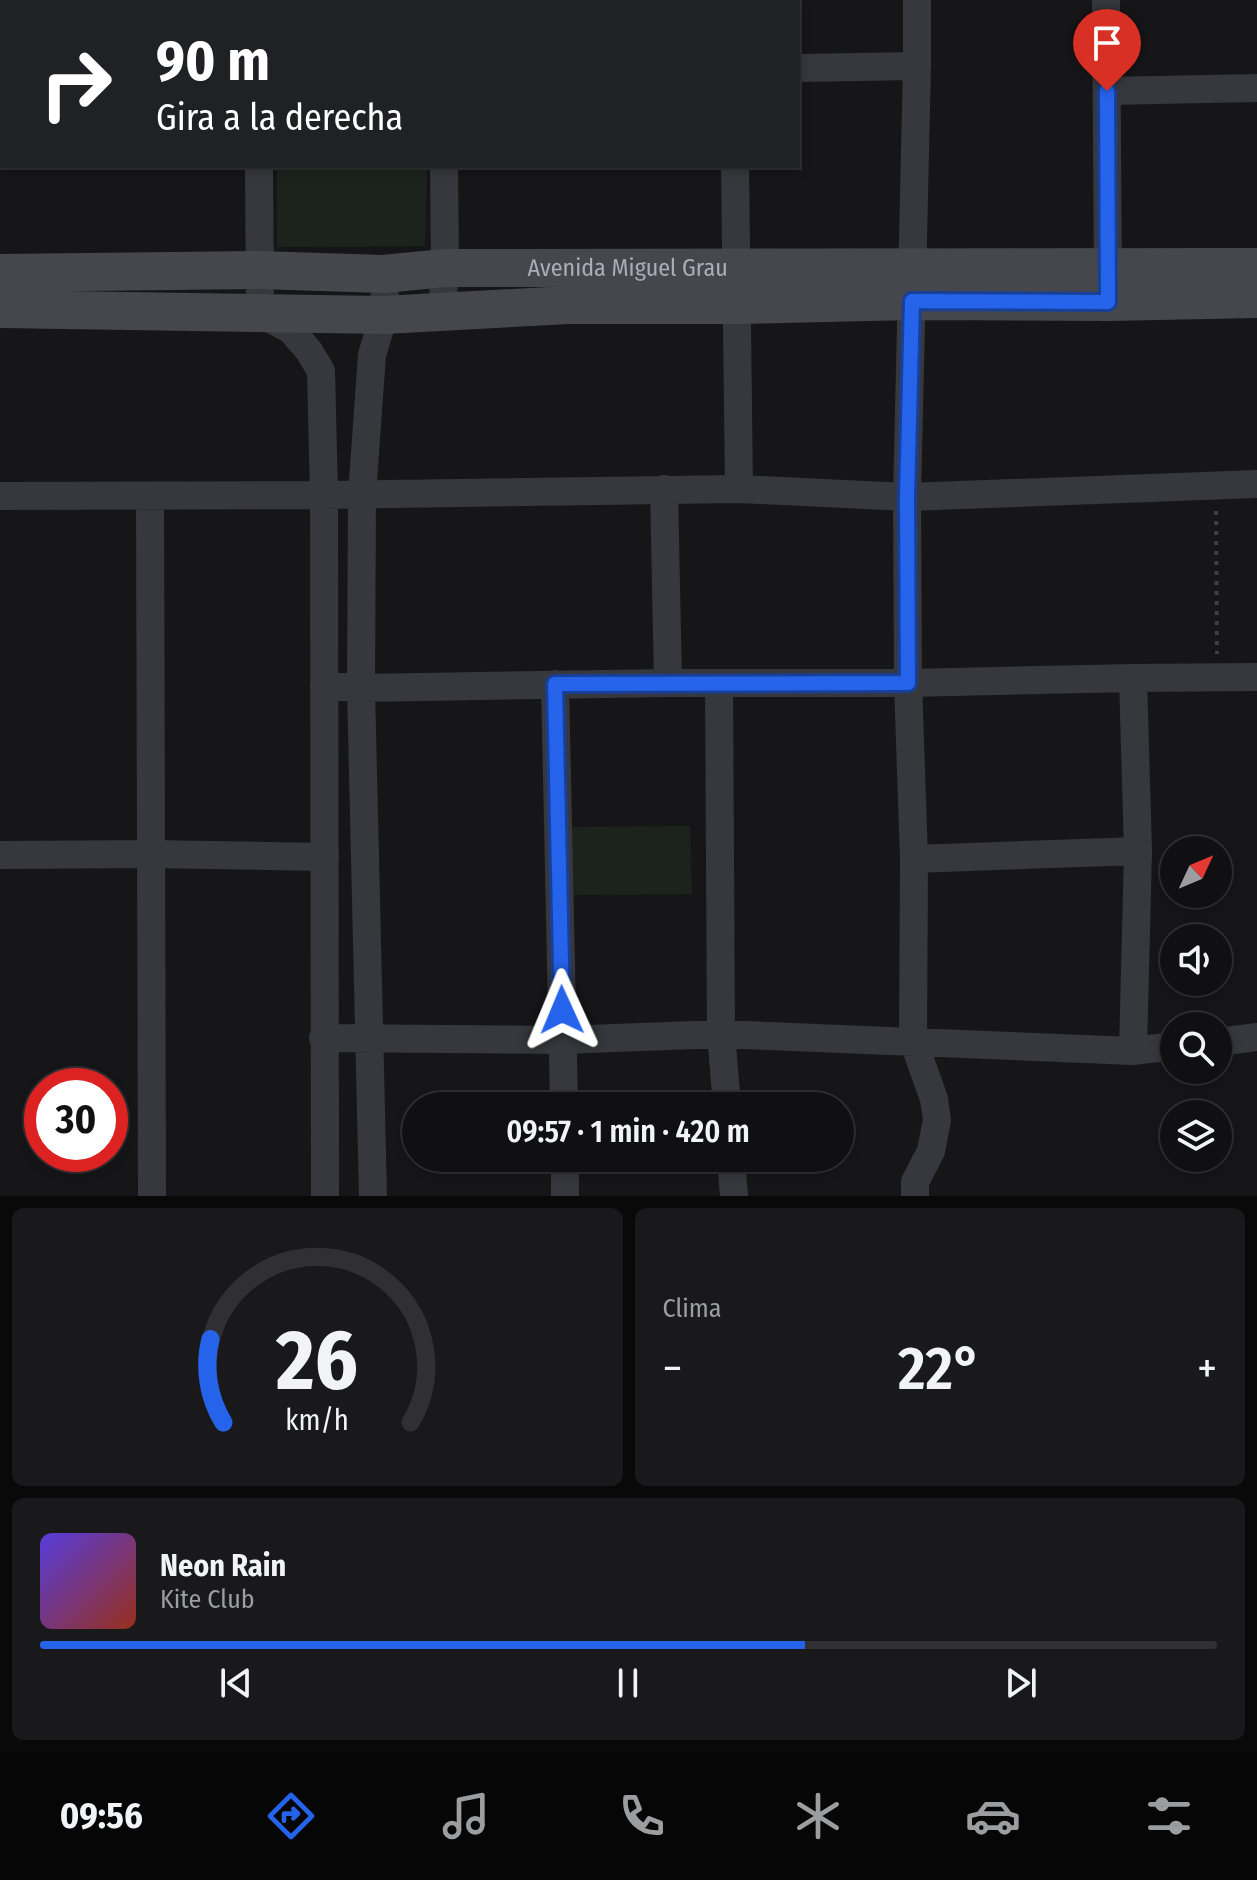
<!DOCTYPE html>
<html lang="es">
<meta charset="utf-8">
<style>
:root{--surface:#101012;--page:#19191b;--text:#f1f3f6;--muted:#9c9d9f;--line:#303032;--accent:#2563eb}
body{margin:0;font-family:"Fira Sans Condensed",sans-serif;background:var(--page);color:var(--text);height:100vh;display:flex;flex-direction:column;font-size:30px;white-space:nowrap}
*{box-sizing:border-box;margin:0}
p{font-size:26px;color:var(--muted)}
.icon{flex:none;width:44px;height:44px;fill:none;stroke:currentColor;stroke-width:2;stroke-linecap:round;stroke-linejoin:round}
.map{position:relative;height:1196px;overflow:hidden}
.panel{display:flex;flex-direction:column;gap:12px;padding:12px;background:#09090a;flex:1}
.panel>*{flex:none}
.banner{position:absolute;left:0px;top:0px;width:800px;height:168px;box-shadow:0 4px 12px #0003,0 0 0 2px var(--line);background:#202124;color:#fff;overflow:hidden}
.needle{width:52px;rotate:46deg}
.fabs{position:absolute;left:1160px;top:836px;display:grid;gap:16px}
.fabs a{display:grid;place-items:center;width:72px;height:72px;border-radius:50%;background:var(--surface);box-shadow:0 4px 12px #0003,0 0 0 2px var(--line);font-size:40px}
.speed{position:absolute;left:24px;top:1068px;display:flex;gap:16px;font-size:40px;font-weight:700;text-align:center}
.speed>*{display:grid;place-content:center;width:104px;height:104px;border-radius:50%;background:var(--surface);box-shadow:0 4px 12px #0003,0 0 0 2px var(--line);line-height:1}
.speed .limit{border:12px solid #d22;background:#fff;color:#111}
.pin{position:absolute;display:grid;place-items:center;width:68px;height:68px;color:#fff;margin:-82px -34px;border-radius:50% 50% 50% 0;rotate:-45deg;box-shadow:0 0 8px #0007}
.pin .icon{rotate:45deg}
.me{position:absolute;width:88px;margin:-44px;rotate:359deg;stroke-linejoin:round;filter:drop-shadow(0 0 6px #0008)}
.turn{display:flex;align-items:center;gap:28px;height:168px;padding:0 24px;font-size:36px}
.turn .icon{width:104px;height:104px;stroke-width:2.5}
.turn b{display:block;font-size:56px;line-height:68px}
.big{font-size:60px;font-weight:600;line-height:1.1}
.panel .widget{flex:1;display:flex;flex-direction:column;justify-content:center;gap:12px;min-width:0;padding:0 28px;border-radius:12px;background:var(--page)}
.panel .dial{align-items:center;gap:0}
.dial svg{height:208px;overflow:visible;fill:none;stroke:var(--line);stroke-width:7;stroke-linecap:round;text-anchor:middle}
.dial text{fill:var(--text);stroke:none}
.song{display:flex;align-items:center;gap:24px}
.cover{width:96px;height:96px;border-radius:12px;background:linear-gradient(135deg,hsl(250 70% 55%),hsl(10 70% 35%))}
.played{height:8px;border-radius:4px;background:linear-gradient(90deg,var(--accent) 65%,var(--line) 65%)}
.keys{display:flex;justify-content:space-around;direction:ltr}
.heat{display:flex;justify-content:space-between;align-items:center;font-size:44px;direction:ltr}
.panel .tiles{flex:1;display:grid;gap:12px;grid-template-columns:1fr 1fr}
.widget:last-child{grid-column:span 2}
.trip{position:absolute;left:402px;top:1092px;width:452px;height:80px;border-radius:40px;background:var(--surface);box-shadow:0 4px 12px #0003,0 0 0 2px var(--line);font-weight:600;line-height:80px;text-align:center}
.tab-bar{display:flex;height:128px;justify-content:space-around;align-items:center;background:#060607;color:var(--muted)}
.tab-bar .icon{width:56px;height:56px}
.tab-bar .selected{color:var(--accent)}
.tab-bar b{font-size:36px;color:var(--text)}
.map>svg:first-child{display:block}
.green{fill:#1c231d}
.lines{fill:none;stroke-linecap:round;stroke-linejoin:round}
.path{stroke:#3d3f44;stroke-width:4;stroke-dasharray:4 6;stroke-linecap:butt}
.street{stroke:#37383d;stroke-width:28}
.secondary{stroke:#45474d;stroke-width:38}
.route-casing{stroke:#184099;stroke-width:20}
.route{stroke:#2563eb;stroke-width:14}
.labels{text-anchor:middle;stroke-width:8;stroke-linejoin:round;paint-order:stroke}
.street-label{font-size:24px;fill:#a8adb8;stroke:#111113}
</style>
<div class="map">
<svg width="1257" height="1196" viewBox="0 0 1257 1196">
<rect width="100%" height="100%" fill="#161618"/>
<path class="green" d="M277 166H427L425 246 277 247Z
M690 826 692 894 570 895 569 827Z"/>
<g class="lines">
<path class="path" d="M1216 511 1217 654"/>
<path class="street" d="M258 0V2
M443 0V2
M734 0V2
M1106 0 1108 287
M798 68 917 66
M0 84H2
M1107 91 1257 88
M259 166 260 313 291 330 309 351 321 371 324 495 325 1196
M735 166 739 489
M442 312 445 268 444 166
M664 489 668 683
M0 496 324 495 739 489 907 497 1257 484
M150 496 152 1196
M1133 678 1138 851 1133 1051
M555 684 564 1106
M719 684 721 1034 727 1106
M324 686 361 688 668 683H908L1133 678 1257 677
M0 855 151 854 325 857
M914 859 1138 851
M323 1038 562 1040 721 1034 1133 1051 1174 1046
M1218 1042 1257 1037
M565 1158V1196
M731 1158 734 1196
M373 1196 361 688 362 495 372 355 384 315 385 289 383 274
M915 1196V1182L931 1151 937 1120 934 1099 913 1040 914 859 908 683 907 497 917 66V0"/>
<g class="secondary">
<path id="s1" d="M0 273 259 270 383 274 445 268 1257 267"/>
<path d="M0 309 384 315 568 305H738L912 301 1108 302 1257 299"/>
</g>
</g>
<g class="lines">
<g class="route-casing">
<path id="route" d="M562 1010 555 684 908 683 907 497 912 301 1108 302 1107 91"/>
</g>
<use href="#route" class="route"/>
</g>
<g class="labels">
<g class="street-label">
<text dy="8" stroke="none"><textPath href="#s1" startOffset="628">Avenida Miguel Grau</textPath></text>
</g>
</g>
</svg>
<div class="fabs">
<a><svg class="needle" viewBox="-14 -14 28 28"><path d="M0-13l5 13h-10z" fill="#e53935"/><path d="M0 13l5-13h-10z" fill="#9c9d9f"/></svg></a>
<a><svg class="icon" aria-label="sound" viewBox="0 0 24 24"><path d="M4 9h4l5-4v14l-5-4H4zM17 9q2 3 0 6"/></svg></a>
<a><svg class="icon" aria-label="search" viewBox="0 0 24 24"><circle cx="10" cy="10" r="6"/><path d="M15 15l6 6"/></svg></a>
<a><svg class="icon" aria-label="layers" viewBox="0 0 24 24"><path d="M12 4l9 5-9 5-9-5zM3 14l9 5 9-5"/></svg></a>
</div>
<div class="speed"><div class="limit">30</div></div>
<div class="pin" style="left:1107px;top:91px;background:#d93025"><svg class="icon" aria-label="arrive" viewBox="0 0 24 24"><path d="M6 21V4h12l-3 4 3 4H6"/></svg></div>
<svg class="me" style="left:562px;top:1010px" viewBox="-20 -20 40 40"><path d="M0-17L14 15 0 8-14 15z" fill="#2563eb" stroke="#fff" stroke-width="4"/></svg>
<div class="trip">09:57 · 1 min · 420 m</div>
<div class="banner">
<div class="turn"><svg class="icon" aria-label="right" viewBox="0 0 24 24"><path d="M7 20v-9h11M14 6l5 5-5 5"/></svg><div><b>90 m</b>Gira a la derecha</div></div>
</div>
</div>
<section class="panel">
<div class="tiles">
<div class="widget dial"><svg viewBox="0 0 100 80">
<path d="M14 69A42 42 0 1 1 86 69"/>
<path d="M14 69A42 42 0 0 1 9 37" stroke="#2563eb"/>
<text x="50" y="56" font-size="32" font-weight="700">26</text>
<text x="50" y="72" font-size="11">km/h</text>
</svg></div>
<div class="widget"><p>Clima</p>
<div class="heat"><a>−</a><b class="big">22°</b><a>+</a></div>
</div>
<div class="widget">
<div class="song"><i class="cover"></i><div><b>Neon Rain</b><p>Kite Club</p></div></div>
<div class="played"></div>
<div class="keys"><svg class="icon" aria-label="previous" viewBox="0 0 24 24"><path d="M18 5L8 12l10 7zM5 5v14"/></svg><svg class="icon" aria-label="pause" viewBox="0 0 24 24"><path d="M8 5v14M16 5v14"/></svg><svg class="icon" aria-label="next" viewBox="0 0 24 24"><path d="M6 5l10 7-10 7zM19 5v14"/></svg></div>
</div>
</div>
</section>
<nav class="tab-bar">
<b>09:56</b>
<svg class="icon selected" aria-label="directions" viewBox="0 0 24 24"><path d="M12 3l9 9-9 9-9-9zM9 14v-3h6M13 9l2 2-2 2"/></svg>
<svg class="icon" aria-label="music" viewBox="0 0 24 24"><path d="M9 18V5l10-2v13"/><circle cx="6" cy="18" r="3"/><circle cx="16" cy="16" r="3"/></svg>
<svg class="icon" aria-label="phone" viewBox="0 0 24 24"><path d="M5 4h4l2 5-3 2q2 4 5 5l2-3 5 2v4C11 20 4 13 5 4z"/></svg>
<svg class="icon" aria-label="climate" viewBox="0 0 24 24"><path d="M12 3v18M4 7l16 10M4 17L20 7"/></svg>
<svg class="icon" aria-label="car" viewBox="0 0 24 24"><path d="M5 17H2v-5l4-1 3-4h7l3 4 3 1v5h-3M9 17h6M6 11h13"/><circle cx="7" cy="17" r="2"/><circle cx="17" cy="17" r="2"/></svg>
<svg class="icon" aria-label="filters" viewBox="0 0 24 24"><path d="M4 7h16M4 17h16"/><circle cx="9" cy="7" r="2"/><circle cx="15" cy="17" r="2"/></svg>
</nav>
